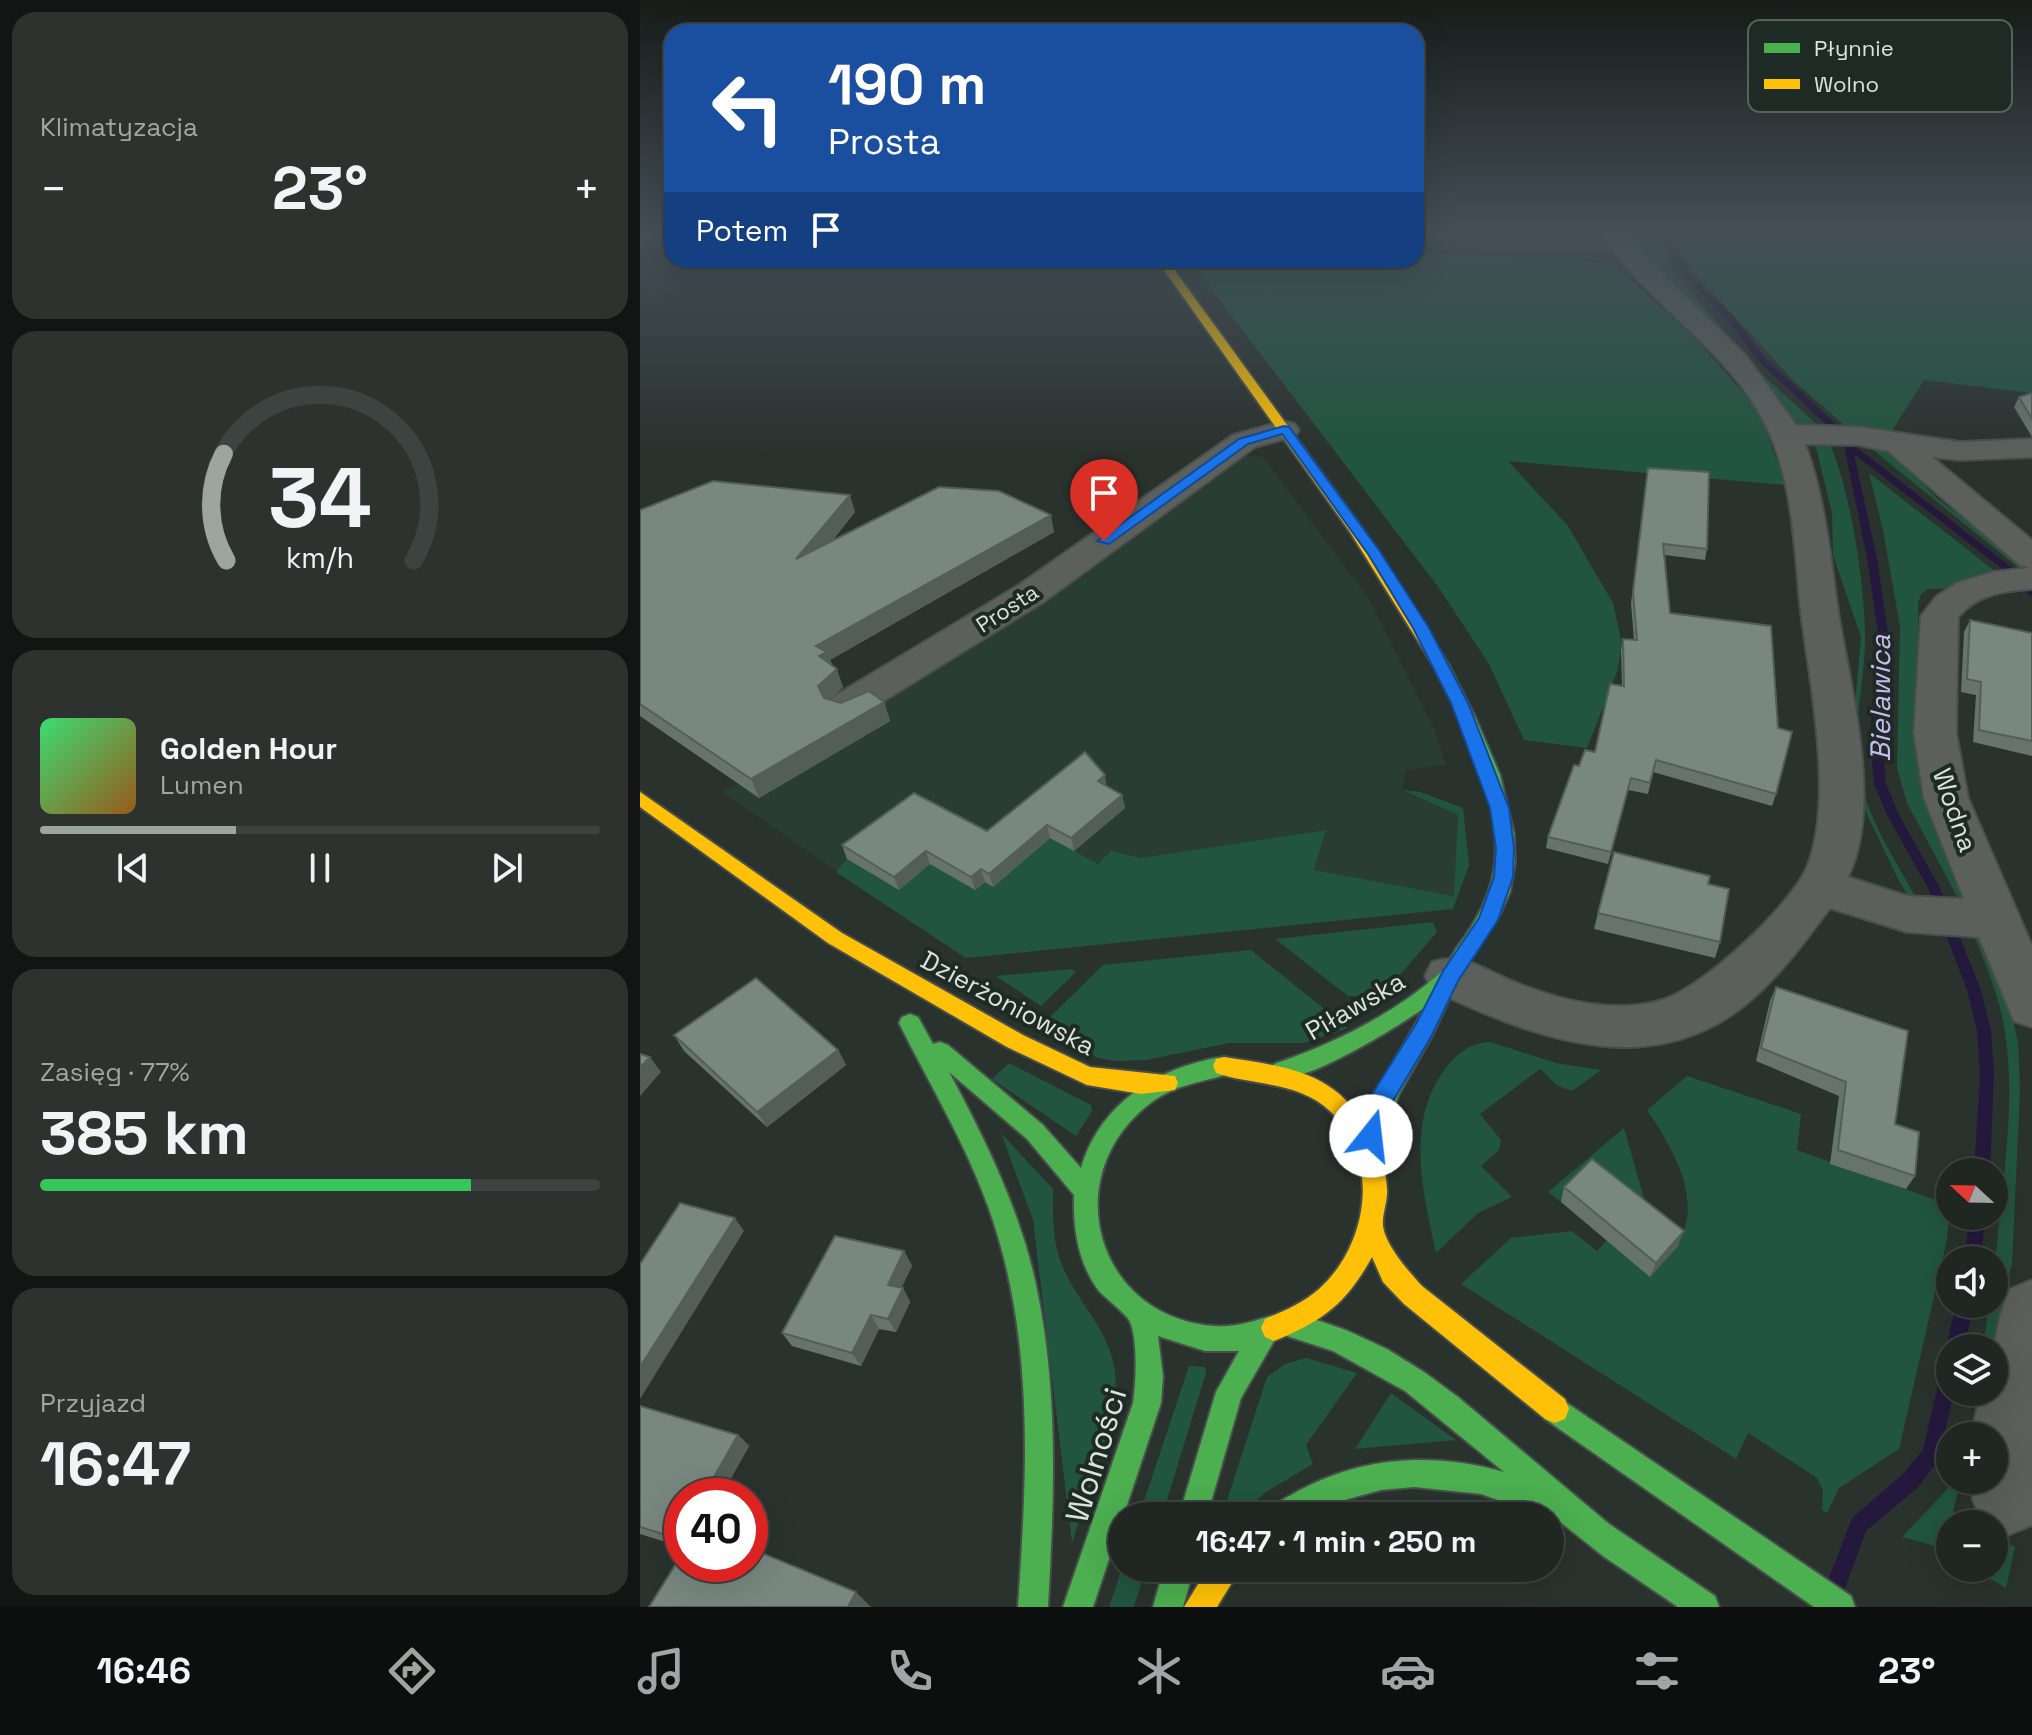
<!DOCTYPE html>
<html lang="pl">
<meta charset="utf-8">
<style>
:root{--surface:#202622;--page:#2d322f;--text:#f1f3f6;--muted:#a2a5a5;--line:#3d4340;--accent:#9da5a0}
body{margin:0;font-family:"Space Grotesk",sans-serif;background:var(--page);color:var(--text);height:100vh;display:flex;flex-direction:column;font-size:30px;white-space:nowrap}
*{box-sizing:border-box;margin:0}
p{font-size:26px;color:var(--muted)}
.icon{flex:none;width:44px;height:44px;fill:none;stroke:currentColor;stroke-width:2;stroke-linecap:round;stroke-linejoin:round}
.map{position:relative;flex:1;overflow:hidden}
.panel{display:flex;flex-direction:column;gap:12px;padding:12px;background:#121513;width:640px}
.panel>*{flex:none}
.top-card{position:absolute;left:24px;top:24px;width:760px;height:244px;border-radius:24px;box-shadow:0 8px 32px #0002,0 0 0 2px var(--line);background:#1a4fa0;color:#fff;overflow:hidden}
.needle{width:52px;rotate:292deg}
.tools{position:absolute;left:1296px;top:1158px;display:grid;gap:16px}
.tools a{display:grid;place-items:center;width:72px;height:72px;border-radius:50%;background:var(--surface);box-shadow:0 8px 32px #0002,0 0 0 2px var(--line);font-size:40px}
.speed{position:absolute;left:24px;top:1478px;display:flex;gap:16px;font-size:40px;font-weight:700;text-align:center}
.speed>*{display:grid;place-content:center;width:104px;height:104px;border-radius:50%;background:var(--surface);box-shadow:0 8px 32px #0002,0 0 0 2px var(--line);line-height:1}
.speed .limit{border:12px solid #d22;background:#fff;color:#111}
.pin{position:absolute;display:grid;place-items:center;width:68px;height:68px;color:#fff;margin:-82px -34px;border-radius:50% 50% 50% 0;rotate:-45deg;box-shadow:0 0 8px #0007}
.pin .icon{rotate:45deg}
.me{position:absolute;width:88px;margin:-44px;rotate:16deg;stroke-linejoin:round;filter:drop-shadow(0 0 6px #0008)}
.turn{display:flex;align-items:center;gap:28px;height:168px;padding:0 32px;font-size:36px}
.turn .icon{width:104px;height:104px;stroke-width:2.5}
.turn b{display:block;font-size:56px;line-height:68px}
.then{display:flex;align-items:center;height:76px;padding:0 32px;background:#0003;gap:16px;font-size:30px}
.big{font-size:60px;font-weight:700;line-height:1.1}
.panel .card{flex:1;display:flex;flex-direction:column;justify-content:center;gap:12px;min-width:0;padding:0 28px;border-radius:24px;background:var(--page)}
.panel .dial{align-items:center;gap:0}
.dial svg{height:208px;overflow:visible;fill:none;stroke:var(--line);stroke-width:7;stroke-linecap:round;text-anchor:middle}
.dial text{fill:var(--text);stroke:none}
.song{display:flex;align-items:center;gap:24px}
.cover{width:96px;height:96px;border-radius:12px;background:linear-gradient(135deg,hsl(140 70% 55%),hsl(30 70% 35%))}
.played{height:8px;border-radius:4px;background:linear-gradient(90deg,var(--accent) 35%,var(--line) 35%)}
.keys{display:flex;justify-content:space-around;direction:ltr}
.heat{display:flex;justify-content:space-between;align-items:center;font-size:44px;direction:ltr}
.charge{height:12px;border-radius:6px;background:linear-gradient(90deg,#34c759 77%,var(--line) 0)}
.trip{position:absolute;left:468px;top:1502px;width:456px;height:80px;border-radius:40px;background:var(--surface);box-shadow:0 8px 32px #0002,0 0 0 2px var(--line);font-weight:700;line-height:80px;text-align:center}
.tabs{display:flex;height:128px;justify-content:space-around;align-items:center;background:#0d0f0e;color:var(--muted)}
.tabs .icon{width:56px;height:56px}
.tabs .selected{color:var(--accent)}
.tabs b{font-size:36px;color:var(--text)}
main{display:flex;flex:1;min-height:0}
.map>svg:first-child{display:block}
.built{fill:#2a3d34}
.green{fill:#21553f}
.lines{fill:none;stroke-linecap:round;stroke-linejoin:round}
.stream{fill:#25183d;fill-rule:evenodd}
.street-casing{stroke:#484e4b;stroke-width:4}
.fast-casing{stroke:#484e4b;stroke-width:4}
.slow-casing{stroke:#484e4b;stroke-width:4}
.street{fill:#5b605d;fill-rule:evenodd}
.fast{fill:#4caf50;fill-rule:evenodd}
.slow{fill:#ffc107;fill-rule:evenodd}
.wall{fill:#67746d}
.shaded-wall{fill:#545e59}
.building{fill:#78877f;stroke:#545e59;stroke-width:2}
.route{fill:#1a73e8;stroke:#114b97;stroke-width:2}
.labels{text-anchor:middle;stroke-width:8;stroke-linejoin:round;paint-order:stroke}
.far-street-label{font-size:22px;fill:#dbe3de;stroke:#1e2b24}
.street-label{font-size:26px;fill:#dbe3de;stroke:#1e2b24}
.water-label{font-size:28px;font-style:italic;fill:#cab9f6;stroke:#1e2b24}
.near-street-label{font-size:32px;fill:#dbe3de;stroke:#1e2b24}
.key{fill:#1e2b24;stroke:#57625c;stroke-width:2}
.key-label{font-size:22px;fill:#dbe3de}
</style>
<main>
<section class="panel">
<div class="card"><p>Klimatyzacja</p>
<div class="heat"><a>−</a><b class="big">23°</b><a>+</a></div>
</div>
<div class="card dial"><svg viewBox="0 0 100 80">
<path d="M14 69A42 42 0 1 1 86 69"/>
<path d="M14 69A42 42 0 0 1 13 28" stroke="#9da5a0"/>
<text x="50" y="56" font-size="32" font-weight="700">34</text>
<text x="50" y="72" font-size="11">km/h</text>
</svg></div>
<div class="card">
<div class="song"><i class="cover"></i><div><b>Golden Hour</b><p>Lumen</p></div></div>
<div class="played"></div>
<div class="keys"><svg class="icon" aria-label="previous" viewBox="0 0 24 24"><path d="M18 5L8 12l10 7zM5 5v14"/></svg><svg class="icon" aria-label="pause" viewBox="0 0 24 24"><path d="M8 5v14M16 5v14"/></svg><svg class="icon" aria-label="next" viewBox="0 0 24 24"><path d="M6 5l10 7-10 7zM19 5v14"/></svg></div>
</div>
<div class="card"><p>Zasięg · 77%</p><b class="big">385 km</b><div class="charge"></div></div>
<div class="card"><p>Przyjazd</p><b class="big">16:47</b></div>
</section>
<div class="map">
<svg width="1392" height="1607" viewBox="0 0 1392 1607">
<rect width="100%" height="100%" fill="#2a322e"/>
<path class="built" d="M603 455 623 457 729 599 795 731 806 765 765 770 762 791 818 815 815 896 674 870 686 830 501 858 471 851 458 865 314 951 82 792 233 708 367 627Z"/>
<path class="green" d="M983 230H1009L1037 276 1124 376 1183 430 1157 423 1114 368 1006 260Z
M1029 230H1164L1184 247 1392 245V393L1284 380 1250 434 1206 427 1152 379 1052 270Z
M776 253 937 260 974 265 1053 336 1118 409 1146 485 868 461 928 526 973 603 982 644 977 672 947 748 884 740 849 664 799 588 549 260H776Z
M1188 440C1210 487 1224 580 1225 633 1226 680 1211 726 1219 773 1227 819 1256 861 1278 901L1268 896 1258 879 1221 802 1212 739 1221 637 1193 555 1192 513 1175 443Z
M1222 441 1245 447 1297 498 1385 567 1383 572 1331 579 1314 588 1288 589 1281 594 1278 604V751L1332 893 1321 904 1267 803 1257 768 1260 626 1243 530 1229 473 1355 571 1380 569Z
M762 790 780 792 823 808 829 865 813 909 326 958 196 872 207 859 259 890 299 857 309 875 335 890 345 882 353 887 380 821 458 864 471 851 501 858 686 830 674 870 814 896 818 815Z
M793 922 797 932 759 976 736 997 708 996 635 939Z
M1333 933H1338L1369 1000 1378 1043 1380 1090 1372 1264 1352 1348H1343L1349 1304H1354C1354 1214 1379 1123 1365 1032 1360 997 1346 966 1333 933Z
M611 950 708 1028 664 1043H589L506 1060 477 1061 458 1058 403 1031 410 1017 463 965Z
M431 969 436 972 401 1006 356 976Z
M850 1042 916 1063 961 1070 932 1091 918 1086 900 1069 840 1114 861 1140 859 1150 841 1166 872 1197 838 1213 796 1253C783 1192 765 1123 805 1069 817 1053 830 1043 850 1042Z
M369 1063 451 1105 452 1111 436 1136 352 1079Z
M1047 1076 1161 1114 1157 1150 1310 1205 1307 1240 1259 1449 1199 1488 1187 1513 1182 1510 1183 1491 1177 1478 1108 1433 1096 1459 821 1284 871 1238 932 1231 957 1251 967 1240 1011 1276C1019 1267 1028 1258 1035 1248 1067 1204 1032 1147 1007 1110Z
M984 1128 1012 1226 948 1174 921 1202 908 1192Z
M361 1133 413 1189C413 1213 412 1240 421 1262 435 1301 469 1328 475 1371 481 1415 445 1499 432 1543L393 1220Z
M666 1358 717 1373 666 1445 673 1464 626 1492 599 1516H582L627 1377 645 1364Z
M549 1366 565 1367 566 1373 522 1516H499Z
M751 1393 816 1440 715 1449Z
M1316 1480H1321L1313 1511 1335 1524H1310V1556L1292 1545 1262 1537Z
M1354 1535 1375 1547 1366 1588 1331 1568H1354Z
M482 1568H506L494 1607H469Z"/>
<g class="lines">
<path class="stream" d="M1017 230H1023L1048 272 1095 318 1125 358 1198 426 1211 443 1371 567 1392 587V596L1389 595 1365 571 1214 454 1237 558 1248 633 1242 738 1246 784 1259 815 1300 888 1341 990 1351 1030 1354 1074 1350 1172H1334L1340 1074 1337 1030 1327 990 1288 888 1247 815 1234 784 1230 738 1238 633 1227 558 1204 445 1192 430 1119 362 1089 322 1043 274Z
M1330 1216H1346L1340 1260H1324Z
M1316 1304H1334L1324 1348H1310V1355L1306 1348Z
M1310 1363V1392H1314L1298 1461 1277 1488 1226 1531 1198 1607H1178L1212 1518 1263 1474 1283 1450 1301 1372 1304 1366Z"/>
<g class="street-casing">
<path id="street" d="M962 230H984L1008 261 1106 356 1156 425 1219 427 1320 442 1392 439V457L1320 460 1292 457 1392 540V589C1363 591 1338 594 1318 617L1316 733 1328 798 1392 946V1027L1374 1021 1339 937 1267 932 1190 908C1169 936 1148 965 1123 989 1023 1088 901 1041 792 990L785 976 792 962C824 951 847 972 877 983 921 1001 978 1015 1025 999 1065 985 1152 905 1168 865 1194 796 1170 684 1161 612 1154 547 1154 477 1122 418 1083 343 998 299 962 230ZM1165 444 1219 445 1248 451 1380 565 1389 568 1353 572 1317 583 1296 597 1281 616 1274 733 1284 798 1324 899 1267 896 1208 877C1243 805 1210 688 1198 611 1190 555 1185 497 1165 444Z
M644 421 655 424 659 430 655 436 615 447 405 601 221 715 207 719 193 715 187 706 193 697 379 585 593 435Z
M1392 1280V1525L1368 1535 1354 1529V1524H1343L1333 1500 1331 1480H1354V1436H1331L1341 1392H1354C1354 1351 1353 1328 1370 1289Z"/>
</g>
<g class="fast-casing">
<path id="fast" d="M802 662 808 664 836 719 860 775 874 834 875 863 870 892 860 914 817 981 793 1034 759 1094 739 1158 731 1161 723 1158C707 1125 769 1041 784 1008 759 1026 661 1087 634 1078L631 1071 634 1064C693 1044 752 1015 799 974 806 968 811 957 816 949 843 913 860 878 855 832 849 773 821 719 794 667Z
M270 1014 278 1017 293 1044 300 1042 308 1045 403 1125 441 1168C457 1113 502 1078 555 1063 567 1060 580 1055 592 1059L595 1066 592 1073C564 1082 536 1084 512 1102 416 1173 454 1317 574 1326 595 1328 614 1321 634 1315L640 1317 650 1311 706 1330 747 1349 784 1372 818 1397 969 1524 1075 1596 1079 1607H1038L963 1556 914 1517 910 1518 841 1494 774 1487 741 1490 708 1499 671 1516H628C633 1502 647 1498 660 1490 724 1456 795 1452 864 1472L765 1391 693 1351 644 1335 634 1341 601 1398 567 1516H539L576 1392 599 1351H565L518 1336 523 1376 521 1403 453 1607H423L493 1403C496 1383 498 1340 490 1322 487 1314 466 1299 459 1291 438 1263 433 1229 434 1195L387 1139 309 1072C345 1139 380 1210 396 1285 419 1391 414 1500 408 1607H378C387 1473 395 1338 349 1209 326 1144 290 1085 259 1023L262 1017Z
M915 1395 1211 1596 1215 1607H1174L905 1419 901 1409 905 1399Z
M524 1568H554L543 1607H513Z"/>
</g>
<g class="slow-casing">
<path id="slow" d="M517 260H527L722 528 810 667 808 670H796L710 532Z
M0 792 202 933 383 1035 450 1067 535 1076 538 1083 535 1090 501 1094 447 1085 367 1047 188 943 0 807Z
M584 1057C649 1067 700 1072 731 1137 740 1153 746 1170 747 1189 748 1201 742 1214 743 1225 744 1244 770 1273 782 1286L925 1399 929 1409 925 1419 915 1423 905 1419 764 1304 743 1282 732 1257C706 1304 683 1321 634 1341L625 1337 621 1328 625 1319C644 1311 663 1303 679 1289 727 1246 742 1161 691 1112 659 1081 615 1086 576 1073L573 1066 576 1059Z
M568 1568H601L577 1607H544Z"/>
</g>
<use href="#street" class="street"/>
<use href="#fast" class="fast"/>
<use href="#slow" class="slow"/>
</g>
<path class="wall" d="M896 230H929L928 232H896Z
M1392 393V437L1374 407 1379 397Z
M1008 468 1067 549 1065 560 1025 555 1030 613 1136 794 1132 806 1013 772 1008 794 988 790 968 864 906 848 908 837 939 766 955 752 982 686 981 650 983 639 994 640 991 603Z
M0 510 215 512 192 541 414 532 190 660 203 687 189 700 201 703 244 702 250 721 119 798 0 716Z
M1330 620 1392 633V756L1333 742 1336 695 1321 692 1324 632Z
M467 786 482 795 485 808 434 851 410 838 353 887 345 882 335 890 290 864 259 890 207 859 202 845 347 831Z
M1068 884 1080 942 1075 958 954 929 958 913Z
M1136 987 1255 1124 1275 1176 1266 1189 1190 1164 1199 1096 1116 1061 1130 1001Z
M34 1035 198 1050 206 1065 127 1127 44 1051Z
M924 1187 1038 1246 1010 1277 921 1202Z
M264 1251 272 1266 261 1288H263L270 1302 256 1332 239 1329 221 1366 152 1346 142 1333Z
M0 1406 98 1435 109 1446 81 1496H42V1547L0 1534Z"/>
<path class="shaded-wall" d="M210 495 215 512 162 577 156 559Z
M411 515 414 532 190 660 193 670 186 674 176 646Z
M197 669 203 687 184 704 178 686Z
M244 702 250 721 119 798 111 779Z
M465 775 467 789 458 781Z
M482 795 485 808 434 851 431 838Z
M407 825 410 838 353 887 349 874Z
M286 851 290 864 259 890 254 877Z
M341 869 345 882 335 890 331 877Z
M198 1050 206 1065 127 1127 117 1112Z
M10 1057 21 1072 0 1096V1068Z
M95 1218 104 1231 0 1399V1367Z
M1044 1231 1038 1246 1010 1277 1016 1263Z
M264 1251 272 1266 256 1299 248 1285Z
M263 1288 270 1302 256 1332 248 1319Z
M231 1315 239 1329 221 1366 212 1353Z
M98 1435 109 1446 81 1496H63Z
M216 1592 231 1607H208Z"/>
<path class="building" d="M1392 393V419L1379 397Z
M1008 468 1069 472 1067 549 1023 544 1030 613 1131 626 1138 728 1152 732 1136 794 1016 760 1010 783 991 778 971 852 908 837 934 765 939 766 945 750 955 752 970 684 984 686 983 639 997 640 993 592Z
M73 481 210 495 156 559 299 487 359 491 411 515 176 646 187 652 179 656 197 669 178 686 184 698 201 703 229 691 244 702 111 779 0 704V510Z
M1330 620 1392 633V741L1339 730 1341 682 1327 679Z
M445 752 465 775 458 781 482 795 431 838 407 825 349 874 341 869 331 877 286 851 254 877 202 845 274 793 347 831Z
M974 852 1070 876 1068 884 1089 889 1080 942 958 913Z
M116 978 198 1050 117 1112 34 1035Z
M1136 987 1268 1031 1255 1124 1279 1132 1275 1176 1198 1150 1206 1082 1121 1048Z
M0 1054 10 1057 0 1068Z
M952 1159 1044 1231 1016 1263 924 1187Z
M40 1203 95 1218 0 1367V1264Z
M195 1236 264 1251 248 1285 263 1288 248 1319 231 1315 212 1353 142 1333Z
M0 1406 98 1435 63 1496H42V1534L39 1539 0 1527Z
M110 1548 216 1592 208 1607H9L42 1554V1564H110Z"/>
<linearGradient id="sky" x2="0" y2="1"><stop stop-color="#171c19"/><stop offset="0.51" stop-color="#444f57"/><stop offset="1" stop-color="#444f57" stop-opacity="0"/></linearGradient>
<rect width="1392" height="455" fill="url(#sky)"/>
<path class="route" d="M644 426 649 427 739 550 789 628 828 703 869 808 874 848 873 877 858 920 818 981 791 1037 753 1101 740 1143 731 1146 723 1143 720 1136 734 1091 776 1024 803 971 839 918 854 877 856 848 850 808 811 703 773 628 728 554 642 434 608 444 469 544 457 541 599 439Z"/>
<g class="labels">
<g class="far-street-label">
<text transform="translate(367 608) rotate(-33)" y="8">Prosta</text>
</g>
<g class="street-label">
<text transform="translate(1315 810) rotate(71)" y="9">Wodna</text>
<text transform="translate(368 1003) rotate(28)" y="9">Dzierżoniowska</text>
<text transform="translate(715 1006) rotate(-30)" y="9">Piławska</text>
</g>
<g class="water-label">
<text transform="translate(1240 698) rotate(-90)" y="10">Bielawica</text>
</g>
<g class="near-street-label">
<text transform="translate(456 1455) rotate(-73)" y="11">Wolności</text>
</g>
</g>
<rect x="1108" y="20" width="264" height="92" rx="12" class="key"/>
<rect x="1124" y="43" width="36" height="10" fill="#4caf50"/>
<rect x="1124" y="79" width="36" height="10" fill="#ffc107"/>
<g class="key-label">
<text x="1174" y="56">Płynnie</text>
<text x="1174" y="92">Wolno</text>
</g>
</svg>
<div class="tools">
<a><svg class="needle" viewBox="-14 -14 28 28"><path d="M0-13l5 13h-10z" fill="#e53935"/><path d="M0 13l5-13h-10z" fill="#a2a5a5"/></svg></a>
<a><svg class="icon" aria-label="sound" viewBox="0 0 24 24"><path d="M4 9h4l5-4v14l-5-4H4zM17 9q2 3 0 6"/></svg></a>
<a><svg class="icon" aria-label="layers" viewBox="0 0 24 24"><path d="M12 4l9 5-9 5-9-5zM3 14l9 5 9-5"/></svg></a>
<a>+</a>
<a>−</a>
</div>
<div class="speed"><div class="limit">40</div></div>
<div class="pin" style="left:464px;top:541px;background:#d93025"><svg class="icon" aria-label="arrive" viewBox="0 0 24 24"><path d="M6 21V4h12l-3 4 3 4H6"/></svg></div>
<svg class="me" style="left:731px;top:1136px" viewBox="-20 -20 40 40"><circle r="19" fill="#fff"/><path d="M0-13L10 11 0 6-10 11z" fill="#1a73e8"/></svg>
<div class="trip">16:47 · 1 min · 250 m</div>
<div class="top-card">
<div class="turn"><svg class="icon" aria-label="left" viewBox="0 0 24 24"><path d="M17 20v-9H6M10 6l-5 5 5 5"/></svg><div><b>190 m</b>Prosta</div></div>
<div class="then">Potem<svg class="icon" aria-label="arrive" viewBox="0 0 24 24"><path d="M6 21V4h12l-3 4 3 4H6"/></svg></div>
</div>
</div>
</main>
<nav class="tabs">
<b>16:46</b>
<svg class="icon selected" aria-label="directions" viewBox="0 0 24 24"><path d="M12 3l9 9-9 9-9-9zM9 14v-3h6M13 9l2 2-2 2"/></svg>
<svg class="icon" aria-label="music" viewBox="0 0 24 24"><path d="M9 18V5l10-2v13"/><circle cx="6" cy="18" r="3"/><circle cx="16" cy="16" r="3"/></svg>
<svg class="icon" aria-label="phone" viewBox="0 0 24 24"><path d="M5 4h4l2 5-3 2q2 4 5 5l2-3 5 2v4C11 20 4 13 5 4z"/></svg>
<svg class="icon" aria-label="climate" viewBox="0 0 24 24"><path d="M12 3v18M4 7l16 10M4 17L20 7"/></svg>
<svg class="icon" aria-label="car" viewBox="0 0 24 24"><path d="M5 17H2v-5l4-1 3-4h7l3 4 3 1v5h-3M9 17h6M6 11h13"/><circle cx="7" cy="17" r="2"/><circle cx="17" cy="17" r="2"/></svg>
<svg class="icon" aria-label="filters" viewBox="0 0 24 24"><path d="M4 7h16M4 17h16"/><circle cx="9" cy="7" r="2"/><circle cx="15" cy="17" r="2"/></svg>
<b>23°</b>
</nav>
